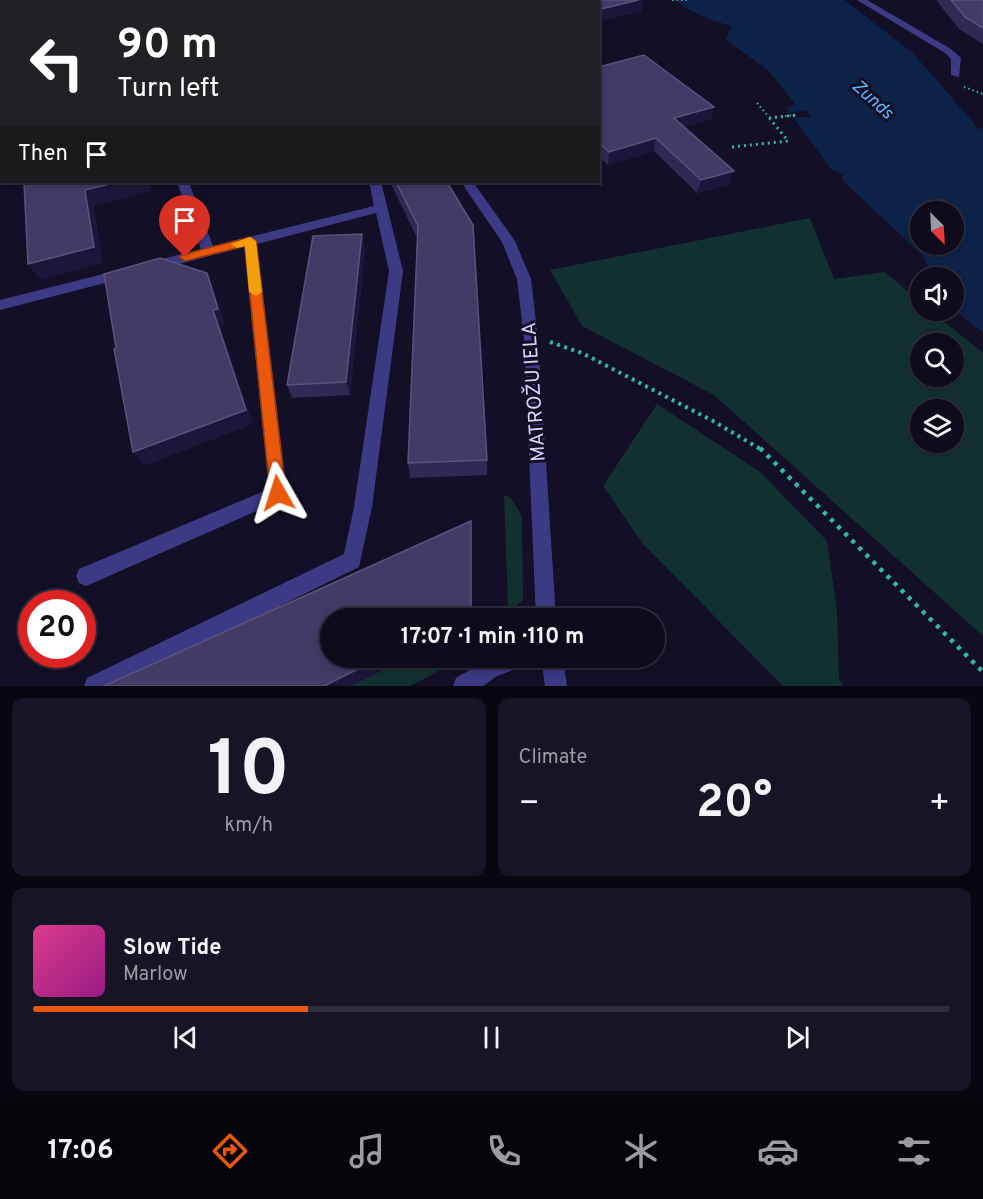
<!DOCTYPE html>
<meta charset="utf-8">
<style>
:root{--surface:#0e0b1c;--page:#171425;--text:#f1f3f6;--muted:#9b9ba3;--line:#2e2b3b;--accent:#ea580c}
body{margin:0;font-family:Overpass,sans-serif;background:var(--page);color:var(--text);height:100vh;display:flex;flex-direction:column;font-size:22px;white-space:nowrap}
*{box-sizing:border-box;margin:0}
p{font-size:20px;color:var(--muted)}
.icon{flex:none;width:33px;height:33px;fill:none;stroke:currentColor;stroke-width:2;stroke-linecap:round;stroke-linejoin:round}
.map{position:relative;height:686px;overflow:hidden}
.sheet{display:flex;flex-direction:column;gap:12px;padding:12px;background:#08060f;flex:1}
.sheet>*{flex:none}
.hud{position:absolute;left:0px;top:0px;width:600px;height:183px;box-shadow:0 3px 9px #0003,0 0 0 2px var(--line);background:#202124;color:#fff;overflow:hidden}
.needle{width:39px;rotate:156deg}
.tools{position:absolute;left:910px;top:201px;display:grid;gap:12px}
.tools a{display:grid;place-items:center;width:54px;height:54px;border-radius:50%;background:var(--surface);box-shadow:0 3px 9px #0003,0 0 0 2px var(--line);font-size:30px}
.speed{position:absolute;left:18px;top:590px;display:flex;gap:12px;font-size:30px;font-weight:700;text-align:center}
.speed>*{display:grid;place-content:center;width:78px;height:78px;border-radius:50%;background:var(--surface);box-shadow:0 3px 9px #0003,0 0 0 2px var(--line);line-height:1}
.speed .limit{border:9px solid #d22;background:#fff;color:#111}
.pin{position:absolute;display:grid;place-items:center;width:51px;height:51px;color:#fff;margin:-62px -26px;border-radius:50% 50% 50% 0;rotate:-45deg;box-shadow:0 0 6px #0007}
.pin .icon{rotate:45deg}
.me{position:absolute;width:66px;margin:-33px;rotate:354deg;stroke-linejoin:round;filter:drop-shadow(0 0 4px #0008)}
.turn{display:flex;align-items:center;gap:21px;height:126px;padding:0 18px;font-size:27px}
.turn .icon{width:78px;height:78px;stroke-width:2.5}
.turn b{display:block;font-size:42px;line-height:51px}
.then{display:flex;align-items:center;height:57px;padding:0 18px;background:#0003;gap:12px;font-size:22px}
.big{font-size:45px;font-weight:700;line-height:1.1}
.sheet .widget{flex:1;display:flex;flex-direction:column;justify-content:center;gap:9px;min-width:0;padding:0 21px;border-radius:12px;background:var(--page)}
.sheet .dial{align-items:center;gap:0}
.dial b{font-size:78px;line-height:1}
.song{display:flex;align-items:center;gap:18px}
.cover{width:72px;height:72px;border-radius:9px;background:linear-gradient(135deg,hsl(330 70% 55%),hsl(310 70% 35%))}
.played{height:6px;border-radius:3px;background:linear-gradient(90deg,var(--accent) 30%,var(--line) 30%)}
.keys{display:flex;justify-content:space-around;direction:ltr}
.heat{display:flex;justify-content:space-between;align-items:center;font-size:33px;direction:ltr}
.sheet .tiles{flex:1;display:grid;gap:12px;grid-template-columns:1fr 1fr}
.widget:last-child{grid-column:span 2}
.trip{position:absolute;left:320px;top:608px;width:345px;height:60px;border-radius:30px;background:var(--surface);box-shadow:0 3px 9px #0003,0 0 0 2px var(--line);font-weight:700;line-height:60px;text-align:center}
.tab-bar{display:flex;height:96px;justify-content:space-around;align-items:center;background:#06040b;color:var(--muted)}
.tab-bar .icon{width:42px;height:42px}
.tab-bar .selected{color:var(--accent)}
.tab-bar b{font-size:27px;color:var(--text)}
.map>svg:first-child{display:block}
.green{fill:#12302f;fill-rule:evenodd}
.water{fill:#0c2248;fill-rule:evenodd}
.lines{fill:none;stroke-linecap:round;stroke-linejoin:round}
.path-far3{stroke:#2fb8b0;stroke-width:2;stroke-dasharray:1.5 3;stroke-linecap:butt}
.path-far2{stroke:#2fb8b0;stroke-width:3;stroke-dasharray:2 4;stroke-linecap:butt}
.path-far1{stroke:#2fb8b0;stroke-width:4;stroke-dasharray:3 4.5;stroke-linecap:butt}
.path{stroke:#2fb8b0;stroke-width:4.5;stroke-dasharray:4 6;stroke-linecap:butt}
.lane{fill:#3d3a85;fill-rule:evenodd}
.street{fill:#3d3a85;fill-rule:evenodd}
.wall{fill:#312854}
.shaded-wall{fill:#1d163a}
.building{fill:#433a66;stroke:#5a527e;stroke-width:1.5}
.route{fill:#ea580c;stroke:#983908;stroke-width:1.5}
.slow{fill:#f59e0b}
.labels{text-anchor:middle;stroke-width:6;stroke-linejoin:round;paint-order:stroke}
.far-water-label{font-size:18px;font-style:italic;fill:#62b6ff;stroke:#130f26}
.street-label{font-size:20px;fill:#d9d4ff;stroke:#130f26}
</style>
<div class="map">
<svg width="983" height="686" viewBox="0 0 983 686">
<rect width="100%" height="100%" fill="#130f26"/>
<path class="green" d="M810 218 834 279 885 272 921 302V310L931 311 983 353V636L714 395 582 326 550 270ZM921 344H954V376H921ZM921 410H954V442H921Z
M657 404 760 472 827 541 837 611 839 680 843 686H783L643 544 603 486Z
M504 495 511 498 522 516 523 600 512 610V618H486L508 606Z
M408 657H466L410 686H350Z"/>
<path class="water" d="M676 0H844L913 53 978 128 983 129V333L954 310V278L933 277 922 255 843 181V175L830 168 793 117H812L806 110 790 113 787 109 795 104 768 70 726 40 731 26C716 22 686 11 676 0ZM921 212H954V244H921Z"/>
<g class="lines">
<path class="path-far3" d="M672 0H687
M964 87 983 94
M757 103 768 116
M785 116 797 115"/>
<path class="path-far2" d="M769 118 797 115
M732 147 788 141 767 115"/>
<path class="path-far1" d="M550 342 582 353 713 421 762 450"/>
<path class="path" d="M760 448 983 672"/>
<path class="lane" d="M267 0H276L277 2H268Z
M332 0H342L330 2Z
M398 0H408L410 2H399Z
M458 0H471L456 2Z
M0 173H2L0 181Z
M177 182H189L213 246 374 206 369 182H381L403 271 372 507 359 567 118 686H84L87 678 344 554 354 507 389 271 376 213 257 244 287 493 284 499 93 583 86 586 79 583 76 576 79 569 269 489 244 247 152 271 145 266 147 263 201 249Z
M123 269 130 274 128 277 0 310V300Z
M491 657H533L529 664 497 676 483 686H453L456 678Z"/>
<path class="street" d="M338 0H346L347 2H339Z
M857 0H867L951 49 961 58 959 77 951 75V59L945 53Z
M461 182H473L515 241 531 279 538 338 556 618H536L524 338 517 279 502 242Z
M541 657H563L567 686H545Z"/>
</g>
<path class="wall" d="M576 0H643L641 11 599 21 598 20V2H578Z
M936 0H983V44L959 29Z
M598 67 711 119 684 127 730 184 697 193 654 151 608 165 598 156Z
M390 182H447L487 460V475L410 478 408 463 417 238Z
M365 248 350 395 292 398 287 385Z"/>
<path class="shaded-wall" d="M639 0H643L641 11 599 21 601 9Z
M714 107 711 119 672 131 674 118Z
M0 134H2V152H0Z
M656 138 654 151 608 165 609 152Z
M734 171 730 184 697 193 701 180Z
M118 182H149L152 191 94 206 103 263 40 280 28 264 85 190Z
M362 234 365 248 350 395 346 382Z
M207 273 214 289 225 324 220 326 253 424 144 466 133 452 213 310Z
M471 521 472 618H461Z
M382 657H408L350 686H324Z"/>
<path class="building" d="M441 0H450L452 2H434Z
M591 0H639L601 9 598 7V2H592Z
M951 0H983V28L965 17Z
M644 55 714 107 674 118 734 171 701 180 656 138 609 152 598 142V67Z
M0 113H2V134H0Z
M24 182H118L85 190 94 247 28 264Z
M396 182H447L473 225 487 460 408 463 418 226Z
M362 234 346 382 287 385 313 236Z
M160 258 207 273 218 309 213 310 246 410 133 452 114 349 116 348 104 274Z
M471 521V613L461 618H330V657H382L324 686H104Z"/>
<path class="route" d="M250 237 256 241 286 493 284 498 278 500 272 498 270 493 245 246 185 261 179 257 181 255Z"/>
<path class="slow" d="M250 237 256 241 262 292 256 296 249 292 245 246 237 248 231 244Z"/>
<g class="labels">
<g class="far-water-label">
<text transform="translate(873 99) rotate(42)" y="6">Zunds</text>
</g>
<g class="street-label">
<text transform="translate(533 392) rotate(-94)" y="7">MATROŽU IELA</text>
</g>
</g>
</svg>
<div class="tools">
<a><svg class="needle" viewBox="-14 -14 28 28"><path d="M0-13l5 13h-10z" fill="#e53935"/><path d="M0 13l5-13h-10z" fill="#9b9ba3"/></svg></a>
<a><svg class="icon" aria-label="sound" viewBox="0 0 24 24"><path d="M4 9h4l5-4v14l-5-4H4zM17 9q2 3 0 6"/></svg></a>
<a><svg class="icon" aria-label="search" viewBox="0 0 24 24"><circle cx="10" cy="10" r="6"/><path d="M15 15l6 6"/></svg></a>
<a><svg class="icon" aria-label="layers" viewBox="0 0 24 24"><path d="M12 4l9 5-9 5-9-5zM3 14l9 5 9-5"/></svg></a>
</div>
<div class="speed"><div class="limit">20</div></div>
<div class="pin" style="left:185px;top:257px;background:#d93025"><svg class="icon" aria-label="arrive" viewBox="0 0 24 24"><path d="M6 21V4h12l-3 4 3 4H6"/></svg></div>
<svg class="me" style="left:278px;top:493px" viewBox="-20 -20 40 40"><path d="M0-17L14 15 0 8-14 15z" fill="#ea580c" stroke="#fff" stroke-width="4"/></svg>
<div class="trip">17:07 · 1 min · 110 m</div>
<div class="hud">
<div class="turn"><svg class="icon" aria-label="left" viewBox="0 0 24 24"><path d="M17 20v-9H6M10 6l-5 5 5 5"/></svg><div><b>90 m</b>Turn left</div></div>
<div class="then">Then<svg class="icon" aria-label="arrive" viewBox="0 0 24 24"><path d="M6 21V4h12l-3 4 3 4H6"/></svg></div>
</div>
</div>
<section class="sheet">
<div class="tiles">
<div class="widget dial"><b>10</b><p>km/h</p></div>
<div class="widget"><p>Climate</p>
<div class="heat"><a>−</a><b class="big">20°</b><a>+</a></div>
</div>
<div class="widget">
<div class="song"><i class="cover"></i><div><b>Slow Tide</b><p>Marlow</p></div></div>
<div class="played"></div>
<div class="keys"><svg class="icon" aria-label="previous" viewBox="0 0 24 24"><path d="M18 5L8 12l10 7zM5 5v14"/></svg><svg class="icon" aria-label="pause" viewBox="0 0 24 24"><path d="M8 5v14M16 5v14"/></svg><svg class="icon" aria-label="next" viewBox="0 0 24 24"><path d="M6 5l10 7-10 7zM19 5v14"/></svg></div>
</div>
</div>
</section>
<nav class="tab-bar">
<b>17:06</b>
<svg class="icon selected" aria-label="directions" viewBox="0 0 24 24"><path d="M12 3l9 9-9 9-9-9zM9 14v-3h6M13 9l2 2-2 2"/></svg>
<svg class="icon" aria-label="music" viewBox="0 0 24 24"><path d="M9 18V5l10-2v13"/><circle cx="6" cy="18" r="3"/><circle cx="16" cy="16" r="3"/></svg>
<svg class="icon" aria-label="phone" viewBox="0 0 24 24"><path d="M5 4h4l2 5-3 2q2 4 5 5l2-3 5 2v4C11 20 4 13 5 4z"/></svg>
<svg class="icon" aria-label="climate" viewBox="0 0 24 24"><path d="M12 3v18M4 7l16 10M4 17L20 7"/></svg>
<svg class="icon" aria-label="car" viewBox="0 0 24 24"><path d="M5 17H2v-5l4-1 3-4h7l3 4 3 1v5h-3M9 17h6M6 11h13"/><circle cx="7" cy="17" r="2"/><circle cx="17" cy="17" r="2"/></svg>
<svg class="icon" aria-label="filters" viewBox="0 0 24 24"><path d="M4 7h16M4 17h16"/><circle cx="9" cy="7" r="2"/><circle cx="15" cy="17" r="2"/></svg>
</nav>
